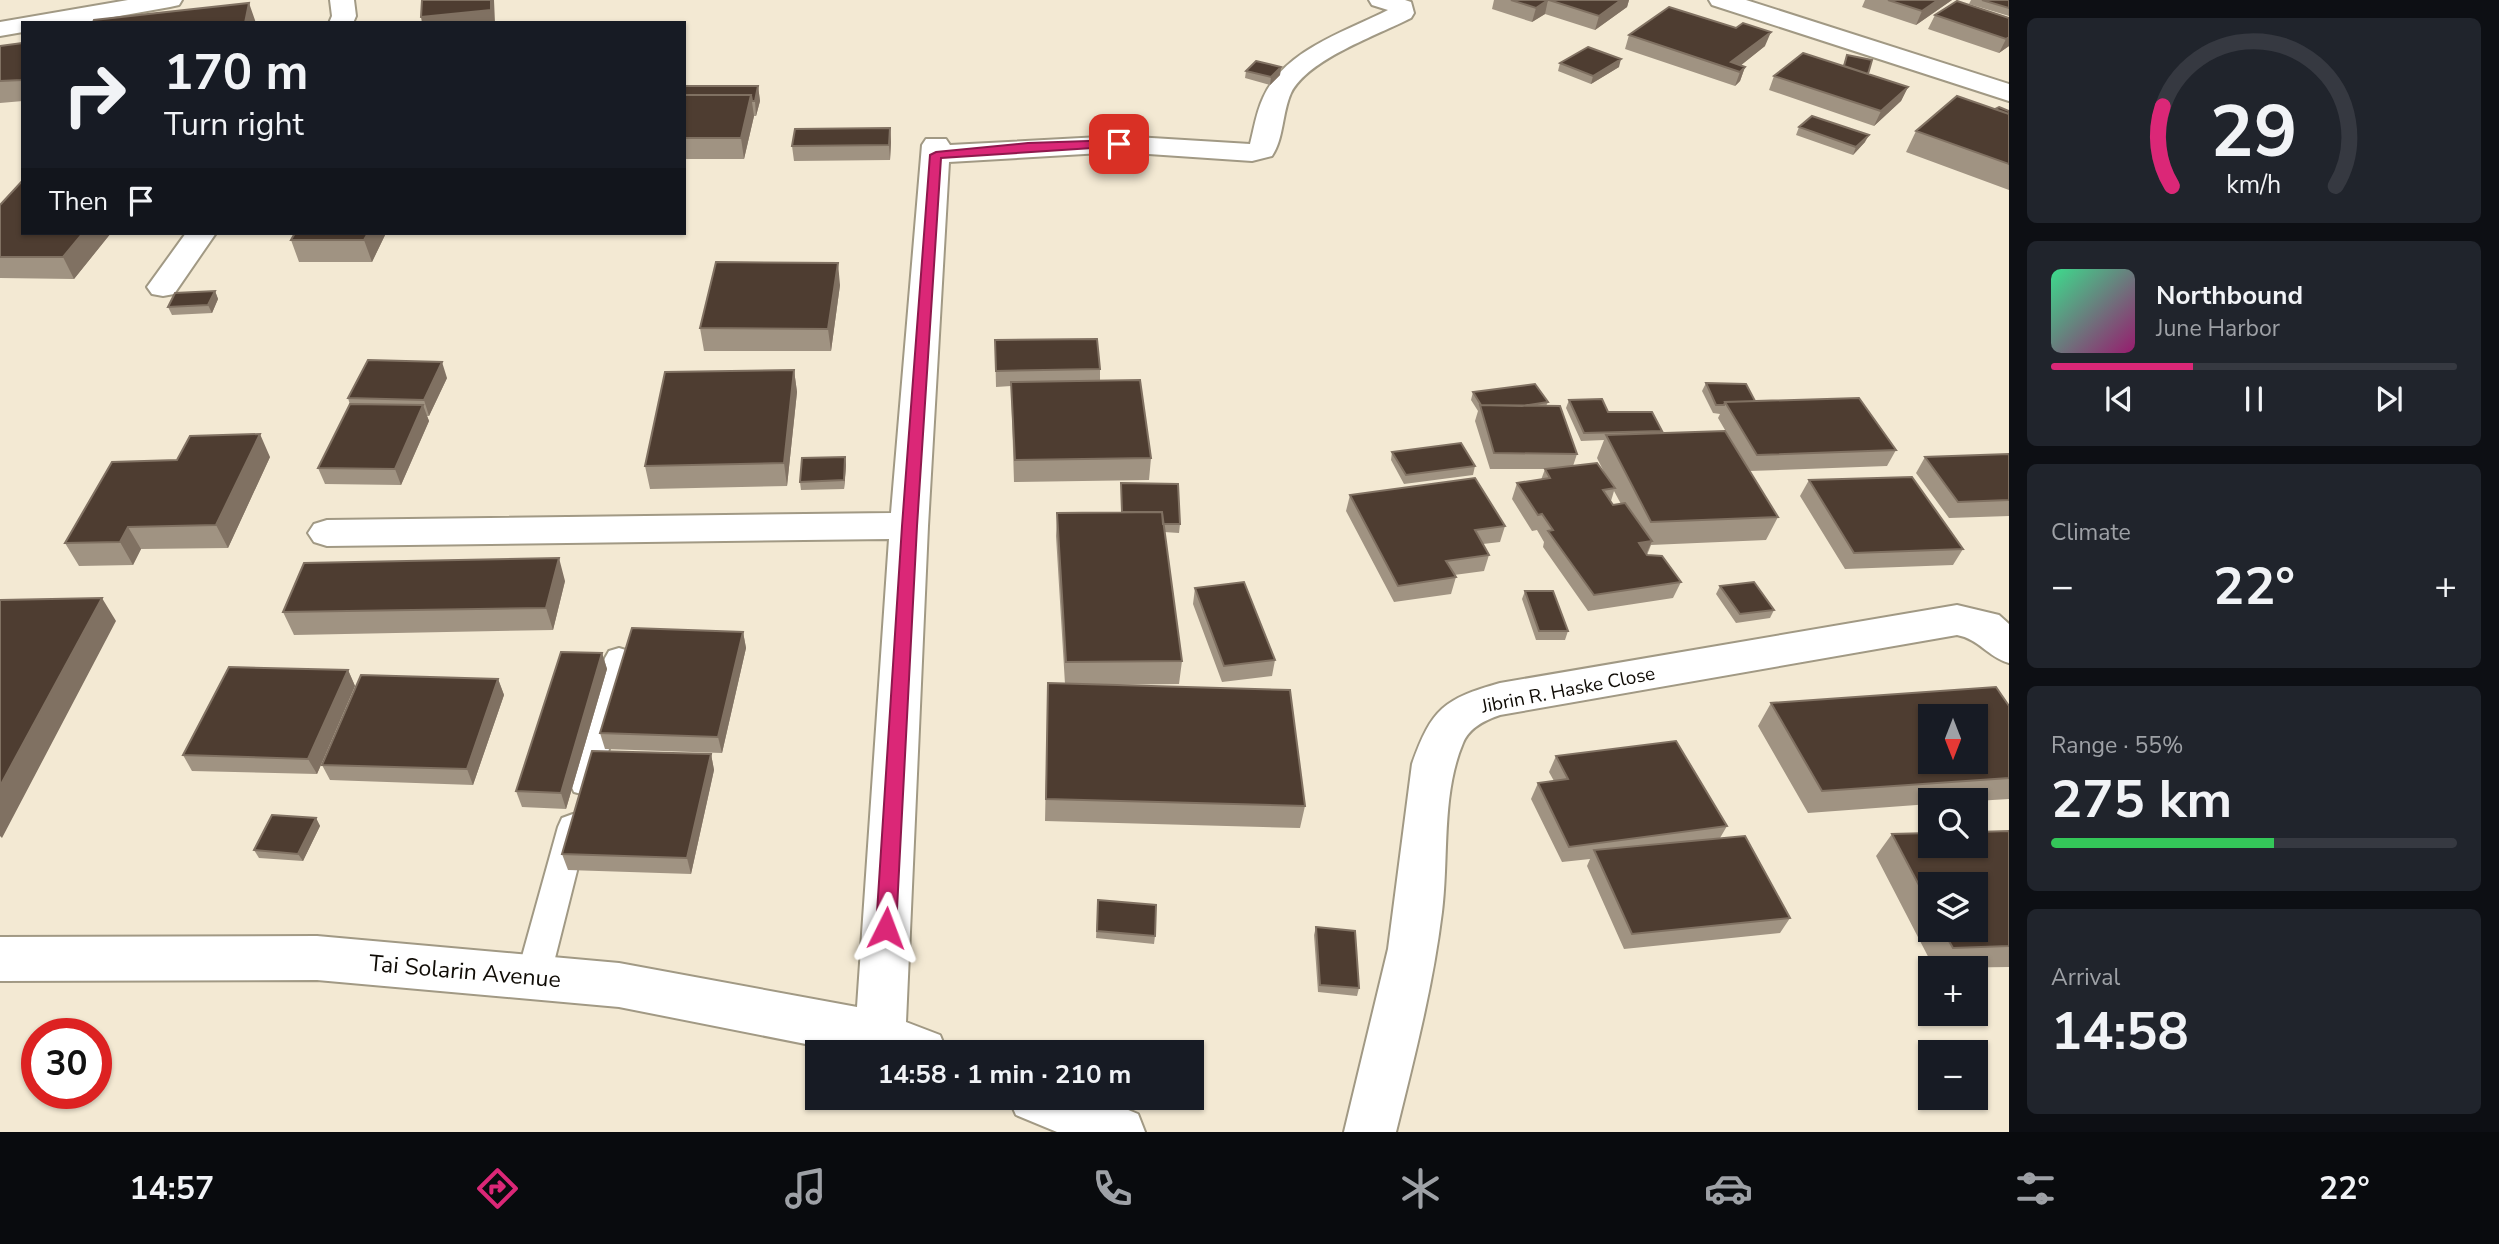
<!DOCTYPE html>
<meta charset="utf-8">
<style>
:root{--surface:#171b24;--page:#20242c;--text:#f1f3f6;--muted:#9ea1a6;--line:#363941;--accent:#db2777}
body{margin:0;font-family:"Nunito Sans",sans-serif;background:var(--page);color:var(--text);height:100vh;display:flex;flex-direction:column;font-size:26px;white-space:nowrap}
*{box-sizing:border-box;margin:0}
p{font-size:23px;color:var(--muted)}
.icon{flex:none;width:38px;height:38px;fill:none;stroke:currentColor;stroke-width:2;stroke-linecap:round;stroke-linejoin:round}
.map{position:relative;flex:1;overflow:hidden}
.side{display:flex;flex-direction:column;gap:18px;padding:18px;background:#0d0f14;width:490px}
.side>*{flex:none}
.hud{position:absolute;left:21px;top:21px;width:665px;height:214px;border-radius:0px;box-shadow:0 2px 5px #0004;background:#171b24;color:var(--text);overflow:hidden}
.needle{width:46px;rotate:180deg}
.controls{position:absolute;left:1918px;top:704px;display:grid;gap:14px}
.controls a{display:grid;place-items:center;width:70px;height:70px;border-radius:0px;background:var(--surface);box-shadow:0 2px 5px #0004;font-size:35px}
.speed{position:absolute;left:21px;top:1018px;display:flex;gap:14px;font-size:35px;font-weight:700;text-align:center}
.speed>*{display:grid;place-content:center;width:91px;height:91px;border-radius:50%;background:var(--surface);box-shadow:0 2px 5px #0004;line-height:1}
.speed .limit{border:10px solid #d22;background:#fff;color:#111}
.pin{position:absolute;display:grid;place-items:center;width:60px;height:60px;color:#fff;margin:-30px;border-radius:14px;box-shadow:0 4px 10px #0006}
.me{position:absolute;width:77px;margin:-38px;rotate:3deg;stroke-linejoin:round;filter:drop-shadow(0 0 5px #0008)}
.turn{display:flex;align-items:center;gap:24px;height:147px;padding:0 28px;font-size:32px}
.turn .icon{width:91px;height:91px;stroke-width:2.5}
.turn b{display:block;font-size:49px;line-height:60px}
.then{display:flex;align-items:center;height:66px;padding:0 28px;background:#0003;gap:14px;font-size:26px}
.big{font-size:52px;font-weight:700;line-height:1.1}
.side .card{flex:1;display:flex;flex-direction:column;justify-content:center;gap:10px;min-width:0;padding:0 24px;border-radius:10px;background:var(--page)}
.side .dial{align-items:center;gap:0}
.dial svg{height:182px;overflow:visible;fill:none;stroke:var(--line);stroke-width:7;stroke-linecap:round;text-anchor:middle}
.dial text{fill:var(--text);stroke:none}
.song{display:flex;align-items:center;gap:21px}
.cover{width:84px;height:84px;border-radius:10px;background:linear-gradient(135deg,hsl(150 70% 55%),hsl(320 70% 35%))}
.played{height:7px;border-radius:4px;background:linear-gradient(90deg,var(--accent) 35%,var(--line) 35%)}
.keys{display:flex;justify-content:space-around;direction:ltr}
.heat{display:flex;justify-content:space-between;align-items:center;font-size:38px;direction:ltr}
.charge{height:10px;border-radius:5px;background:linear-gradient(90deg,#34c759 55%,var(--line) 0)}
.trip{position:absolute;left:805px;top:1040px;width:399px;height:70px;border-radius:0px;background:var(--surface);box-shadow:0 2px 5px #0004;font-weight:700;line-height:70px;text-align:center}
.menu{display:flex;height:112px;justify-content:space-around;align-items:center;background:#090b0e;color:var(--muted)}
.menu .icon{width:49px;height:49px}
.menu .active{color:var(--accent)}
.menu b{font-size:32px;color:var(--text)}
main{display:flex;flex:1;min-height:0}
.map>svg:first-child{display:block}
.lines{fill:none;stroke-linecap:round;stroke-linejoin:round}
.lane-casing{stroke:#a19984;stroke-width:4}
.street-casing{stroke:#a19984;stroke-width:4}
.lane{fill:#fff;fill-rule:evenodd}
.street{fill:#fff;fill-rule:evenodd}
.wall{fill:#a09382;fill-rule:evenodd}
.shaded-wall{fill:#807162}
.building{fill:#4e3d31;stroke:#807162;stroke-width:2;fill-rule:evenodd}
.route{fill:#db2777;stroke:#8e194d;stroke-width:2}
.labels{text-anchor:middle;stroke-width:7;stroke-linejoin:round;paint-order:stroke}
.street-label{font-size:19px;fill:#100c06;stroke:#fff}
.near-street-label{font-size:23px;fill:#100c06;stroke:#fff}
</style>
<main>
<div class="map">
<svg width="2009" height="1132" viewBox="0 0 2009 1132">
<rect width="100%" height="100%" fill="#f3e9d3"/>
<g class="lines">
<g class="lane-casing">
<path id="lane" d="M619 648 629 651 633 658 600 783 596 792 585 795 574 792 570 783 605 658 609 651Z
M573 814 584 818 588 827 550 978 545 989 533 993 521 989 516 978 558 827 562 818Z"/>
</g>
<g class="street-casing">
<path id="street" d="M128 0H182L179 5 170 7 80 23H23V32L0 36V22Z
M330 0H354L356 16 353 23H329L332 16Z
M1369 0H1405L1411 2 1414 13 1411 18C1378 35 1308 59 1291 93 1282 113 1284 138 1272 156L1252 161 1119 152 949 162 928 526 906 1022 940 1035 947 1052H846L619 1007 317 980 0 981V937L317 936 619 963 857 1007 889 539 327 546 314 542 308 533 314 524 327 520 891 513 922 145 926 139H946L950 145 1119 136 1250 144C1254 129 1256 113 1263 98 1284 50 1345 32 1388 10L1372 5Z
M1709 0H1746L2009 84V101L1712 5Z
M186 233H216L174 294 163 296 152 294 147 287Z
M1957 605 1999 615 2009 624V663C1988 657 1979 639 1957 635L1500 715C1485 720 1469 728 1463 743 1441 795 1449 858 1442 912 1433 986 1414 1059 1396 1132H1344L1388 949 1412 764C1432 708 1444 699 1500 683Z
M1008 1097H1097L1138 1114 1145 1132H1057L1016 1115Z"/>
</g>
<use href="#lane" class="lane"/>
<use href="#street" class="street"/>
</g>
<path class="wall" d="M1494 0H1629L1627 7 1595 30 1545 14 1532 22 1492 9Z
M1865 0H1952L1916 25 1862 7Z
M1971 0H2009V16L1969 4Z
M1935 15 2009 18V46L1999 53 1928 29Z
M1629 35 1765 46 1741 65 1745 67 1740 81 1735 86 1625 49Z
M23 43V101L0 103V46Z
M1847 55 1868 74 1908 87 1901 101 1874 126 1769 90 1774 76 1843 66Z
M1560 63 1619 67 1591 84 1558 71Z
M1281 67 1280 75 1270 85 1245 78 1246 71Z
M684 86H758L760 101 756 116H754L744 159H684Z
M1995 109 2009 111V190L1906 152 1916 131Z
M1799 127 1865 142 1853 155 1796 135Z
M890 128 891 142 890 160 794 161 792 146Z
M0 205 23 233H111L74 279 0 278Z
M295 233H386L372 262H299L291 240Z
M840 285 831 351H704L700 328Z
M215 291 218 299 212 313 172 315 168 307Z
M995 340 1100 369V380L1151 458 1149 480 1014 482 1011 386 996 387Z
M794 370 797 392 787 486 650 489 645 466Z
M447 378 429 416H427L429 421 401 485 325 484 318 468 350 405 348 398Z
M1706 383 1755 401 1896 450 1887 466 1749 471 1718 418 1720 414 1713 413 1702 391Z
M1473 392 1548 402 1546 406 1577 454 1573 466 1606 476 1597 458 1604 440 1581 441 1566 408 1569 400 1662 431 1661 433 1778 517 1766 540 1651 545 1647 555 1681 582 1673 598 1588 611 1543 547 1544 542 1537 530 1532 531 1512 499 1517 483 1541 480 1545 469H1490L1475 421 1478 411 1471 400ZM1614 491 1621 504 1613 505 1611 501Z
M1392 452 1475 466 1473 475 1404 484 1391 460Z
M2009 454V516L1949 518 1916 473 1925 457Z
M270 457 228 548 141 549 133 565 79 566 65 543 177 460Z
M845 457 846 465 844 489 801 490 800 482Z
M1809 480 1963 549 1953 565 1845 569 1800 496Z
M1121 483 1180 524 1179 533 1164 532 1182 661 1179 684 1091 685 1305 806 1300 828 1045 821 1048 683 1065 684 1056 536 1057 513 1121 512Z
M1350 495 1505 526 1500 542 1483 544 1489 555 1484 571 1454 575 1456 577 1451 594 1394 602 1346 511Z
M565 581 553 630 294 635 283 612Z
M1720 586 1774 610 1770 618 1736 623 1716 594Z
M1195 588 1275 660 1272 676 1222 682 1193 604Z
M1525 591 1568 631 1565 640H1536L1522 599Z
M743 632 746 648 722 753 605 749 600 733Z
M602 653 607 669 566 809 522 807 516 791Z
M348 670 355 686 317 774 192 771 183 755Z
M498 679 504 695 473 785 330 780 322 765Z
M1771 703 2009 706V799L1976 801V800H1930V804L1808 813 1758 726Z
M711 754 714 770 691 874 568 870 562 854Z
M1556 756 1727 826 1720 838 1790 918 1780 933 1624 949 1587 866 1590 859 1562 862 1531 799 1538 783 1554 781 1549 772Z
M316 818 320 826 303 861 259 858 254 850Z
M2009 831V967L1934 968 1876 856 1892 834ZM1930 884 1976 929H1930Z
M1098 900 1155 936 1154 944 1096 938Z
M1316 927 1359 988 1357 996 1318 992 1314 935Z"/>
<path class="shaded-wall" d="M491 0H494L495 23H422L421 17Z
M1548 0 1545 14 1532 22 1536 8Z
M1621 0H1629L1627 7 1595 30 1599 16Z
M1938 0H1952L1916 25 1922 11Z
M249 3 256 23H245Z
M1771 32 1765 46 1735 70 1731 62Z
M2009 37V46L1999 53 2006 39Z
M1621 59 1619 67 1591 84 1593 76Z
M1281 67 1280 75 1270 85 1271 77Z
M1745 67 1740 81 1735 86 1740 72Z
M758 86 760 101 756 116 755 101Z
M1908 87 1901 101 1874 126 1881 111Z
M751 95 754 116 744 159 741 138Z
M890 128 891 142 890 160 889 145Z
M1869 135 1865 142 1853 155 1856 147Z
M83 233H111L74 279 63 257Z
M368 233H386L372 262 364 240Z
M838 263 840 285 831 351 828 329Z
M215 291 218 299 212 313 208 305Z
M442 362 447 378 429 416 424 400Z
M794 370 797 392 787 486 784 463Z
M423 405 429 421 401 485 395 469Z
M260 434 270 457 228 548 216 525Z
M845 457 846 465 844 489V480Z
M128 527 141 549 133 565 120 542Z
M1652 541 1645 557 1639 543Z
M559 558 565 581 553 630 546 608Z
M102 598 116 621 2 838 0 836V786Z
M743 632 746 648 722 753 718 737Z
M602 653 607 669 566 809 561 793Z
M348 670 355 686 317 774 308 759Z
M498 679 504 695 473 785 467 769Z
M711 754 714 770 691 874 687 858Z
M316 818 320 826 303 861 298 854Z"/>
<path class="building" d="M422 0H491V10L421 17Z
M1511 0H1548L1536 8Z
M1549 0H1621L1599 16Z
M1888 0H1938L1922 11Z
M1982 0H2009V8Z
M1957 1 2009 18V37L2006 39 1935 15Z
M249 3 245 23H93L94 20Z
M1669 7 1736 28 1743 23 1771 32 1731 62 1745 67 1740 72 1629 35Z
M23 43 22 80 0 81V46Z
M1588 47 1621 59 1593 76 1560 63Z
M1803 53 1908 87 1881 111 1774 76Z
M1847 55 1872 60 1868 74 1844 66Z
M1256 61 1281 67 1271 77 1246 71Z
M684 86H758L755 101H752L751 95H684Z
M684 95H751L741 138H684Z
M1957 96 2009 114V164L1916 131Z
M1999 107 2009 111V114L1995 109Z
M1812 116 1869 135 1856 147 1799 127Z
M890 128 889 145 792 146 795 129Z
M23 180V233H83L63 257H0V205Z
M295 233H368L364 240H291Z
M716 262 838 263 828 329 700 328Z
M215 291 208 305 168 307 175 293Z
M1097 339 1100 369 996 371 995 340Z
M368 360 442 362 424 400 348 398Z
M794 370 784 463 645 466 665 372Z
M1140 380 1151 458 1015 460 1011 382Z
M1706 383 1746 384 1755 401 1725 402 1724 405H1716Z
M1535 384 1548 402 1522 406 1481 405 1473 392Z
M1859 398 1896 450 1757 455 1725 402Z
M1602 399 1608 412H1652L1662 431 1584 433 1569 400Z
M350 404 423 405 395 469 318 468Z
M1480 405 1560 406 1577 454 1494 453Z
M1725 431 1778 517 1651 522 1606 435Z
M260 434 216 525 128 527 120 542 65 543 112 462 177 460 190 436Z
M1461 443 1475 466 1406 475 1392 452Z
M2009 454V500L1958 502 1925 457Z
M845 457 844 480 800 482 802 458Z
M1597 463 1615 488 1603 490 1613 505 1625 503 1652 541 1639 543 1647 555 1662 556 1681 582 1594 595 1548 531 1553 530 1542 514 1538 515 1517 483 1550 478 1545 469Z
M1912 477 1963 549 1854 553 1809 480Z
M1475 478 1505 526 1475 530 1489 555 1446 561 1456 577 1398 586 1350 495Z
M1121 483 1178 484 1180 524H1163L1162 512H1122Z
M1162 512 1182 661 1066 662 1057 513Z
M559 558 546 608 283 612 304 563Z
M1244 582 1275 660 1224 666 1195 588Z
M1754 582 1774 610 1740 614 1720 586Z
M1525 591H1553L1568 631H1539Z
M102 598 0 786V600Z
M632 628 743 632 718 737 600 733Z
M561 652 602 653 561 793 516 791Z
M229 667 348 670 308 759 183 755Z
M361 675 498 679 467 769 322 765Z
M1048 683 1290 690 1305 806 1046 799Z
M1996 687 2009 706V778L1822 791 1771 703ZM1930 716H1976V761H1930Z
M1676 741 1727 826 1569 847 1538 783 1568 779 1556 756Z
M592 751 711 754 687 858 562 854Z
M272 815 316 818 298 854 254 850Z
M2009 831V946L1953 948 1942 929H1976V884H1930V906L1892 834 1930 833V845H1976V832Z
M1745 836 1790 918 1632 934 1594 850Z
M1098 900 1156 905 1155 936 1097 931Z
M1316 927 1355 931 1359 988 1320 985Z"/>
<path class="route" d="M1119 140 1125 144 1123 146 941 158 917 526 896 928 893 934 886 936 879 934 876 928 902 526 930 155 936 152 1028 143Z"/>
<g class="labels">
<g class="street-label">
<text transform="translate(1568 689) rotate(-11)" y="7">Jibrin R. Haske Close</text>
</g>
<g class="near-street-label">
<text transform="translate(465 971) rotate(5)" y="8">Tai Solarin Avenue</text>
</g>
</g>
</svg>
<div class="controls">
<a><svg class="needle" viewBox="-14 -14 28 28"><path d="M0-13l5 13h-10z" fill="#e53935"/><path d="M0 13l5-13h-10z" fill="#9ea1a6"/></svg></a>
<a><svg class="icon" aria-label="search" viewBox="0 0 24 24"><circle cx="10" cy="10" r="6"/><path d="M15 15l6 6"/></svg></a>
<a><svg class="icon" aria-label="layers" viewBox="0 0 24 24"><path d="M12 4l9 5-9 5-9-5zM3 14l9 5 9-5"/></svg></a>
<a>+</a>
<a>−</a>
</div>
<div class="speed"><div class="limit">30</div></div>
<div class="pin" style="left:1119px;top:144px;background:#d93025"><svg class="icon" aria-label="arrive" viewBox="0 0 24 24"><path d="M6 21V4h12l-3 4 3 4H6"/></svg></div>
<svg class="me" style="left:886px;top:928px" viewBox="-20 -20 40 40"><path d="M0-17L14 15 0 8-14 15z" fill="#db2777" stroke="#fff" stroke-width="4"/></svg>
<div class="trip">14:58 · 1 min · 210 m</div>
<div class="hud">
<div class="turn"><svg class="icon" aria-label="right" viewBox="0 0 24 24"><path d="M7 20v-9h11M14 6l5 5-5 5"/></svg><div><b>170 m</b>Turn right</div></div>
<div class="then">Then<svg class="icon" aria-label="arrive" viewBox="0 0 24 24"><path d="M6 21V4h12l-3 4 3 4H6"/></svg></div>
</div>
</div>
<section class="side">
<div class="card dial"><svg viewBox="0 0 100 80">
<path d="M14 69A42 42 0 1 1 86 69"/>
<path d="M14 69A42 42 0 0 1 10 34" stroke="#db2777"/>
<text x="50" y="56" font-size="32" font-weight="700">29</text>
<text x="50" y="72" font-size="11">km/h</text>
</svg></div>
<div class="card">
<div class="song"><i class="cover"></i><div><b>Northbound</b><p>June Harbor</p></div></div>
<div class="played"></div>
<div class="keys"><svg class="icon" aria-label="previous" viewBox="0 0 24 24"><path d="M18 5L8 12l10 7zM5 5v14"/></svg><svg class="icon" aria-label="pause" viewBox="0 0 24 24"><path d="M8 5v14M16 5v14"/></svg><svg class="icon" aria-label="next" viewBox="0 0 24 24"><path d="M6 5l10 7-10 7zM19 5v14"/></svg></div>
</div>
<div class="card"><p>Climate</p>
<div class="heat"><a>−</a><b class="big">22°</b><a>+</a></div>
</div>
<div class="card"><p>Range · 55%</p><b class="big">275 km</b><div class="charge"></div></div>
<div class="card"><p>Arrival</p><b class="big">14:58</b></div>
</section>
</main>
<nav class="menu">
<b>14:57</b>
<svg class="icon active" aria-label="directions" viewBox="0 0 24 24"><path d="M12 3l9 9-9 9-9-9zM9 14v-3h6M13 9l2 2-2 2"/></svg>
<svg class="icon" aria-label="music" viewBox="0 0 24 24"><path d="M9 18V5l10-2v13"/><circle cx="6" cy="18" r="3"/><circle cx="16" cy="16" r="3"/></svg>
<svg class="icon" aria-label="phone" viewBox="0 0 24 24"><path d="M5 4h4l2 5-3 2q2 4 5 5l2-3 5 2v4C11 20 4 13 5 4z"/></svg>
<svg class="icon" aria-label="climate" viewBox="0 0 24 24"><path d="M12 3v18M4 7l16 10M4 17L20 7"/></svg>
<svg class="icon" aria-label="car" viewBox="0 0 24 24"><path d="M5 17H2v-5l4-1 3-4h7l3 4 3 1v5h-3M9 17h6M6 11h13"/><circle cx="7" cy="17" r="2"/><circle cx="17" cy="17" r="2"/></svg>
<svg class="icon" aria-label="filters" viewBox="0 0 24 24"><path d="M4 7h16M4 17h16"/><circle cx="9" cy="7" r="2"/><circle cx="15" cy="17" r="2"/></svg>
<b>22°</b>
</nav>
